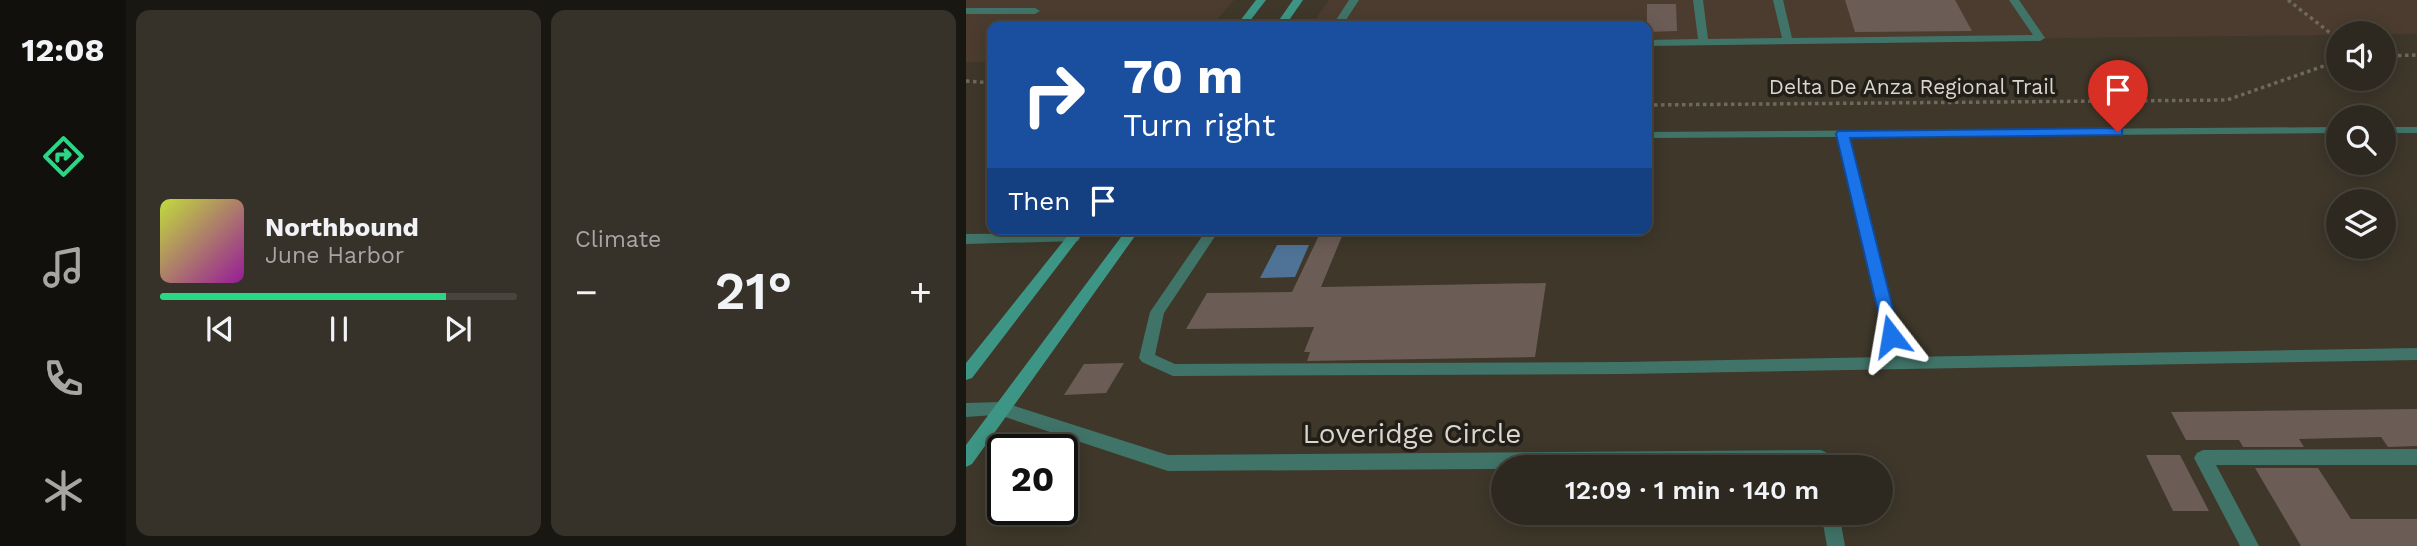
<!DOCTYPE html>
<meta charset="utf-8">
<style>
:root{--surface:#2e2920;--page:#363129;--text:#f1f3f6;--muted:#a7a6a5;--line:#49453e;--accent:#29d885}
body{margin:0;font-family:"Work Sans",sans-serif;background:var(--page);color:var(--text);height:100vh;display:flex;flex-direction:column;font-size:26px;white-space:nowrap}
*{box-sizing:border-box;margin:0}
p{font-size:23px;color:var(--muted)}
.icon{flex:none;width:38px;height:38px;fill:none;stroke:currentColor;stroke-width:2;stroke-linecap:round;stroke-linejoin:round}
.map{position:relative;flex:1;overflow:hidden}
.side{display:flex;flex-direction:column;gap:10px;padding:10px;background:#191712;width:840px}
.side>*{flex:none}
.guide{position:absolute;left:21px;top:21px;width:665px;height:214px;border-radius:14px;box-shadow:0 4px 18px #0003,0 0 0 2px var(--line);background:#1a4fa0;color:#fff;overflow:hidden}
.buttons{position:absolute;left:1360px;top:21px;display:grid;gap:14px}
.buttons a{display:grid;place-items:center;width:70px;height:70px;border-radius:50%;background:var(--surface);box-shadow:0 4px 18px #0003,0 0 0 2px var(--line);font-size:35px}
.speed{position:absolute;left:21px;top:434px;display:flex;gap:14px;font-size:35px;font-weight:700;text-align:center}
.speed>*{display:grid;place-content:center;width:91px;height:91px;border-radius:50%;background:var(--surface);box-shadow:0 4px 18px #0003,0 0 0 2px var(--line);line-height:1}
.speed .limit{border:4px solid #111;border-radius:10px;background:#fff;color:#111}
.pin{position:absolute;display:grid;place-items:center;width:60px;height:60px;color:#fff;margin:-72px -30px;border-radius:50% 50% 50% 0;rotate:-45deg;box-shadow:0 0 7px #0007}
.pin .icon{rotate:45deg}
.me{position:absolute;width:77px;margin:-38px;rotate:346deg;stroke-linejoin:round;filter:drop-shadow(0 0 5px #0008)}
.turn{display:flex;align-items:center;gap:24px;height:147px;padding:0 21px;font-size:32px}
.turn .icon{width:91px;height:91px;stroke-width:2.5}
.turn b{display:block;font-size:49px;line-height:60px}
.then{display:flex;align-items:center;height:66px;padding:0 21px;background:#0003;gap:14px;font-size:26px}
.big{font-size:52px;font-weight:600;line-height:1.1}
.side .tile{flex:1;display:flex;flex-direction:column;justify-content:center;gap:10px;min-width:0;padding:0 24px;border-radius:14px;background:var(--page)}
.song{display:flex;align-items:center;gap:21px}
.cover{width:84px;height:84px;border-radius:10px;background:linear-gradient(135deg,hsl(70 70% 55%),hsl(300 70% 35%))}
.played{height:7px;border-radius:4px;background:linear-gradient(90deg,var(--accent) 80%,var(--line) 80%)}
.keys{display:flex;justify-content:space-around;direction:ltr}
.heat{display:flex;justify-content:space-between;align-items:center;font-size:38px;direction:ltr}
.side .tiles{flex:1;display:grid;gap:10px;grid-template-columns:repeat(2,1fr)}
.trip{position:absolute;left:525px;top:455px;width:402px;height:70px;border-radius:35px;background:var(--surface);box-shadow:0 4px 18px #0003,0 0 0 2px var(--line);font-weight:600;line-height:70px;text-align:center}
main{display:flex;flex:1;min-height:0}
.menu{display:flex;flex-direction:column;width:126px;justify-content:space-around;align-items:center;background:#12100d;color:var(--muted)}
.menu .icon{width:49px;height:49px}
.menu .selected{color:var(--accent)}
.menu b{font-size:32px;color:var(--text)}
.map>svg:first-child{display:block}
.education{fill:#4b3c2f}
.water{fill:#4e7397}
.building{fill:#6c5c56}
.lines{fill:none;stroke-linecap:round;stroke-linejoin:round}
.path{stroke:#6e685d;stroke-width:3.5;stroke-dasharray:3.5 3.5;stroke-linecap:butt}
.service{fill:#417469;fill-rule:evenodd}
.minor{fill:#417469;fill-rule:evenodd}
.secondary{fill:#3d9685;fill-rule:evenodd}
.route{fill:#1a73e8;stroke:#114b97;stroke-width:2}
.labels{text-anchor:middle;stroke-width:7;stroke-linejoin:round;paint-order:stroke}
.far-street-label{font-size:21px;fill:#dad6ce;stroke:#221f19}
.near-street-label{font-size:28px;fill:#dad6ce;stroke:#221f19}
</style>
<main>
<nav class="menu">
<b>12:08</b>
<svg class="icon selected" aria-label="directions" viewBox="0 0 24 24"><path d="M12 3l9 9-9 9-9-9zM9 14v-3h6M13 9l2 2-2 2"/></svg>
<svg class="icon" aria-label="music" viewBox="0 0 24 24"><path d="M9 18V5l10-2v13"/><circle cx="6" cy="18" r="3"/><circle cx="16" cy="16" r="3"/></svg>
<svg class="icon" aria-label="phone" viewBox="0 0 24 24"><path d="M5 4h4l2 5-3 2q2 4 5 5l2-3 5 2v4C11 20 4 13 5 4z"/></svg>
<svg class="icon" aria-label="climate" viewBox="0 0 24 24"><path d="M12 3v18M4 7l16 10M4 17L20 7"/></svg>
</nav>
<section class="side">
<div class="tiles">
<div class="tile">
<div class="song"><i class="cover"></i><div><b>Northbound</b><p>June Harbor</p></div></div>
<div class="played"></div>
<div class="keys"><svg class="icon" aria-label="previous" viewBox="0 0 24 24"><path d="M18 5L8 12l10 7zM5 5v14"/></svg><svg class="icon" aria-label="pause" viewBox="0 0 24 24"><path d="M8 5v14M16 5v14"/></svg><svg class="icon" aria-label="next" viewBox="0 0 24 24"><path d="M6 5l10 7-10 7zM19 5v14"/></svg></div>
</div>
<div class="tile"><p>Climate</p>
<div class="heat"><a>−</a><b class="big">21°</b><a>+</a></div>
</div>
</div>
</section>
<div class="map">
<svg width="1451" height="546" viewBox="0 0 1451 546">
<rect width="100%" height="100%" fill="#3e372a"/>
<path class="education" d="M0 0H268L246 26H26V62H0Z
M363 0H1451V34L681 43V26H345Z"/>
<path class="water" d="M311 245H343L329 277 294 278Z"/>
<path class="building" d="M879 0H989L1006 31 889 32Z
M681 4H710L711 31 681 32Z
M356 229H379L355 287 580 283 569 357 341 361 344 352H338L348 327 220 329 241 293 326 292Z
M158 363 140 393 98 395 118 364Z
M1451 409V446L1422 447 1415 437 1333 439 1338 447H1277L1273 440H1220L1205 412Z
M1180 455H1214L1243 511H1207Z
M1289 468H1352L1385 519H1451V546H1335Z"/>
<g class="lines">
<path class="path" d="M1322 0 1372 39
M1418 56 1451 55
M0 81 26 83
M681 105 1261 100 1372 61"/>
<path class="service" d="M383 0H393L376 26H366Z
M727 0H737L742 39 816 38 807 0H817L826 38 1067 35 1043 0H1053L1079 38 1074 41 681 46V40L732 39Z
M0 8H69L74 11 69 14H0Z
M1372 127V133L883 137 938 357 1451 348V360L658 374 207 376 176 362 173 358 184 312 241 229H254L198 313 189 355 209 364 658 362 922 357 871 137 681 138V132Z
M1418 127H1451V133H1418Z
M107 233 114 238 112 241 0 244V234Z
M36 402 42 404 44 409 42 414 0 417V403Z
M1451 449V465H1250L1293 546H1274L1228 458 1231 453 1237 450Z"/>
<path class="minor" d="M36 402 202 455 855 450 861 453 866 467 202 471 30 414 28 409 30 404Z
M855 513H873L879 546H861Z"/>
<path class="secondary" d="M290 0H300L280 26H270Z
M327 0H337L319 26H309Z
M107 229H120L6 378 0 380V363Z
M161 229H174L6 464 0 467V445Z"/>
</g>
<path class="route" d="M1152 128 1156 129V135L884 138 934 336 931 341H919L870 134 872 131Z"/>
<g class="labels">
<g class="far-street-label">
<text x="946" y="94">Delta De Anza Regional Trail</text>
</g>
<g class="near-street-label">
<text x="446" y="443">Loveridge Circle</text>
</g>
</g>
</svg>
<div class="buttons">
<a><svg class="icon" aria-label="sound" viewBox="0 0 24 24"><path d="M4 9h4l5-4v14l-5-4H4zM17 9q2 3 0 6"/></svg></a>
<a><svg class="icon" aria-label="search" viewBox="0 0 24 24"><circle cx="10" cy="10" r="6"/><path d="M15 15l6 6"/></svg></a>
<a><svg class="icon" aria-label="layers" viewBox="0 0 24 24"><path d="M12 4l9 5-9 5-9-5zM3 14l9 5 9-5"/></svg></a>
</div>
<div class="speed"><div class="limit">20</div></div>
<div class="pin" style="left:1152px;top:132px;background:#d93025"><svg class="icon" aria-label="arrive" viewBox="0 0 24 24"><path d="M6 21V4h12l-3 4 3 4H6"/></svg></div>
<svg class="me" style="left:925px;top:336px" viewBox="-20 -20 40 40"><path d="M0-17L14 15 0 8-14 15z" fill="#1a73e8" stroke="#fff" stroke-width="4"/></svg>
<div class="trip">12:09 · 1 min · 140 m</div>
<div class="guide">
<div class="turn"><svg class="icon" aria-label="right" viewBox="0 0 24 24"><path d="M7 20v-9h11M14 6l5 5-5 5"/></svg><div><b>70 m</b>Turn right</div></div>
<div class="then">Then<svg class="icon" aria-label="arrive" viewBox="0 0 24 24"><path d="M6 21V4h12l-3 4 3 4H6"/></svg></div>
</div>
</div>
</main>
